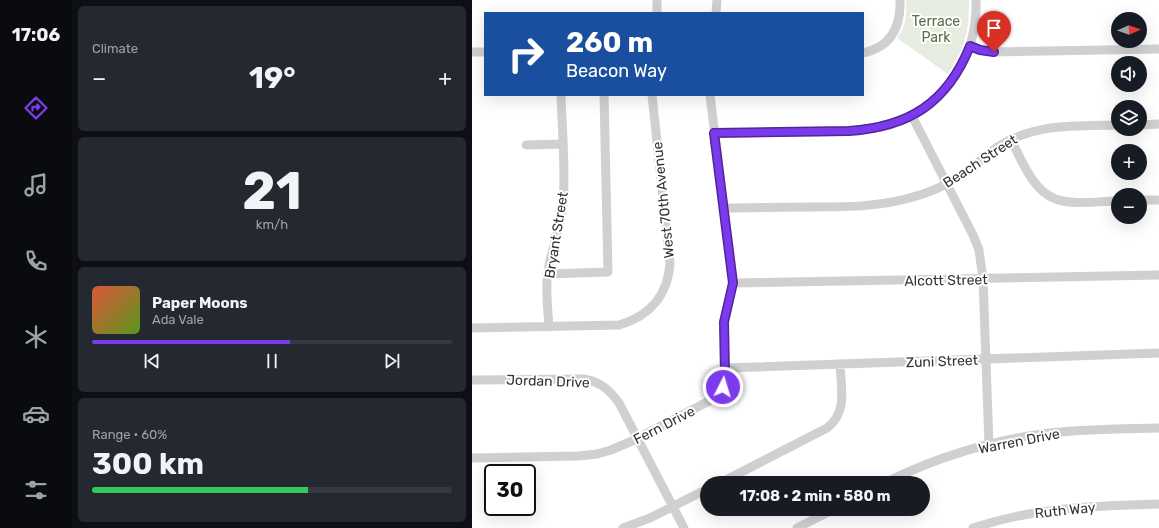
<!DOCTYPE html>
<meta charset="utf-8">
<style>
:root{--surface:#171b24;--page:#242831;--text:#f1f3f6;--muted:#9ea1a6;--line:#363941;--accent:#7c3aed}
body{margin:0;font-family:Rubik,sans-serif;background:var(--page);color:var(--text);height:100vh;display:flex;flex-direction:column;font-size:15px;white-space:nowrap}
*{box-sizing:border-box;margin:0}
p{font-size:13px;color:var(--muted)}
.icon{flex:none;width:22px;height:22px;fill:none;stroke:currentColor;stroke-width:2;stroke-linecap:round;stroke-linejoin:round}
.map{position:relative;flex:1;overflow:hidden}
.panel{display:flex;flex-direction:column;gap:6px;padding:6px;background:#0d0f14;width:400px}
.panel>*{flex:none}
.guide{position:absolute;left:12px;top:12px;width:380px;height:84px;border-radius:0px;box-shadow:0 4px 16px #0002;background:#1a4fa0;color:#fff;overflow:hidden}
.needle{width:26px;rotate:88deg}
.controls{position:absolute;left:639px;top:12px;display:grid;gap:8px}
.controls a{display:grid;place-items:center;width:36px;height:36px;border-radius:50%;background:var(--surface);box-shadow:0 4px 16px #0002;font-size:20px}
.speed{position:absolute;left:12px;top:464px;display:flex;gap:8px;font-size:20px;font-weight:700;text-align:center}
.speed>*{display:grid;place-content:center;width:52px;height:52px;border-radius:50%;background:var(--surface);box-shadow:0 4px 16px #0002;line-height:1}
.speed .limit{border:2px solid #111;border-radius:6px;background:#fff;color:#111}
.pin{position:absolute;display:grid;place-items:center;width:34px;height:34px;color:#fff;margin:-41px -17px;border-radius:50% 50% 50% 0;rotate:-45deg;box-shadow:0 0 4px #0007}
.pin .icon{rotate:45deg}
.me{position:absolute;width:44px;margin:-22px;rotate:5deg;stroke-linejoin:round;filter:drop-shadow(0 0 3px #0008)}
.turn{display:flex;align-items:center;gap:14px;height:84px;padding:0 16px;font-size:18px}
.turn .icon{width:52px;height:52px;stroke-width:2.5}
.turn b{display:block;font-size:28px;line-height:34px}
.big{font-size:30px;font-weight:700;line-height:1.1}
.panel .widget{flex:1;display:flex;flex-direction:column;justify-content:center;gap:6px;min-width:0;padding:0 14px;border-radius:6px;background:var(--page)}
.panel .dial{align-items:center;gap:0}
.dial b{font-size:52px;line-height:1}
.song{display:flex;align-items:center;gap:12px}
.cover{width:48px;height:48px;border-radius:6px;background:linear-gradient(135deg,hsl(10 70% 55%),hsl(90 70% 35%))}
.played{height:4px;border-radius:2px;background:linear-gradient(90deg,var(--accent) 55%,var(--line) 55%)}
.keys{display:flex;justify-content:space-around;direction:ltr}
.heat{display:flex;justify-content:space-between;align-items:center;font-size:22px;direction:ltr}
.charge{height:6px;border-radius:3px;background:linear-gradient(90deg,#34c759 60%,var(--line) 0)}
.trip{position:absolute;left:228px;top:476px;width:230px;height:40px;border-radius:20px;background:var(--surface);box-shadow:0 4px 16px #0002;font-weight:700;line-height:40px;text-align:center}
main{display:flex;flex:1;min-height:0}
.menu{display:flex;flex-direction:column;width:72px;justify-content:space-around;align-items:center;background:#090b0e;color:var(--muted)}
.menu .icon{width:28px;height:28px}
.menu .current{color:var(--accent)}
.menu b{font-size:18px;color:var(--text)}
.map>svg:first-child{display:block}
.green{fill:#e6ecdf}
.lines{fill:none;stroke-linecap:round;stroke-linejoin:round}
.minor{stroke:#d0d0d0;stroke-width:9}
.route-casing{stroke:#51269a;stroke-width:10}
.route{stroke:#7c3aed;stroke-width:7}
.labels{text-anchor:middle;stroke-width:4;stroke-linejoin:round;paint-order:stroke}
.park-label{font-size:14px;fill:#56703f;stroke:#fff}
.street-label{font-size:14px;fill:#333;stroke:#fff}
</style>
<main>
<nav class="menu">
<b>17:06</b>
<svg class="icon current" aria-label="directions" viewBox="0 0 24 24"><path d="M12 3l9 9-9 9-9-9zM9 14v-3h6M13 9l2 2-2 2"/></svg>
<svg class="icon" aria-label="music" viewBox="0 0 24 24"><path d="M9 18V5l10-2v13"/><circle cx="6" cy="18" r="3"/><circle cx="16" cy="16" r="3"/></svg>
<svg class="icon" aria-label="phone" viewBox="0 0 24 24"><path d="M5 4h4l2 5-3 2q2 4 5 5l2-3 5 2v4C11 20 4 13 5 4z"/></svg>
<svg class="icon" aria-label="climate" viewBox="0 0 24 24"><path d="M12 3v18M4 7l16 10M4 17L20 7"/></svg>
<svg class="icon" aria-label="car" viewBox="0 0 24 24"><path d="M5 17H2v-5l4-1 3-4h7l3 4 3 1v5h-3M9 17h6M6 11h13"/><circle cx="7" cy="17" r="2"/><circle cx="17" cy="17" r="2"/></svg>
<svg class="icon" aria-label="filters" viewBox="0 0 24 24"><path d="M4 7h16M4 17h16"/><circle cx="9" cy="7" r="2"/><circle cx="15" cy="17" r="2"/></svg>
</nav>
<section class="panel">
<div class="widget"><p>Climate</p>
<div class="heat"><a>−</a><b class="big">19°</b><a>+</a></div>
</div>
<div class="widget dial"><b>21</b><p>km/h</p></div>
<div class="widget">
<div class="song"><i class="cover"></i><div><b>Paper Moons</b><p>Ada Vale</p></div></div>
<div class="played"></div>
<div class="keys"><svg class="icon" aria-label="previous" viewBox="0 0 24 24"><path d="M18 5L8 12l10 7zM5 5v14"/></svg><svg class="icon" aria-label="pause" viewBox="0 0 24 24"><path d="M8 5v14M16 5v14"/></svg><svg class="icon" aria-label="next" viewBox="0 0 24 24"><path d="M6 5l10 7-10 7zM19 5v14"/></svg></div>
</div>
<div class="widget"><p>Range · 60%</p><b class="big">300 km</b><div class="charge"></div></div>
</section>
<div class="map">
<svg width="687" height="528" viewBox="0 0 687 528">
<rect width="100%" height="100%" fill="#fff"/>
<path class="green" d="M434 0H497C497 32 494 46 476 74L425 38C434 27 435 14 434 0Z"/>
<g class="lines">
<path class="minor" d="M185 13V0
M244 13 245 0
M498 47 508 50 521 52 687 49
M0 52H13
M391 53C419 47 429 27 428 0
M440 116 501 235 507 250 511 279 517 445
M668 125 687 124
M242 133C273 133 303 132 333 132 394 131 447 132 484 75 499 51 505 28 504 0
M539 140C551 162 562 196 591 201 608 205 628 201 646 201
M54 145 91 144
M668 200H687
M252 208C280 208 309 207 337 207 378 207 412 207 451 194 469 188 487 178 502 166 510 160 517 153 525 147 564 123 602 126 646 125
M75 274 136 272 132 95
M261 283 687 275
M77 327C76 311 73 288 76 272 79 249 89 228 91 204 94 170 90 130 89 95
M0 328 147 325C178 316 196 295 198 263L180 95
M253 368 687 353
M0 380 112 379C128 382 137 389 147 403L212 528
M0 458 106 456 125 454 139 450 160 441 239 400C249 393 253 387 253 374L252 322 261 283 238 95
M248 483 355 428C376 413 369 387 368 364
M413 483C461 458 524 439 578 433 614 429 651 429 687 428
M151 528 178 518 235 489
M325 528 362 509
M501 528C564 507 622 506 687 504"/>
</g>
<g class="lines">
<g class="route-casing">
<path id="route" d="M251 387 253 374 252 322 261 283 242 133 377 131C437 127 475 103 498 46L508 50 522 52"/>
</g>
<use href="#route" class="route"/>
</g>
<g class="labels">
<g class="park-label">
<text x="464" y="26">Terrace<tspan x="464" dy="16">Park</tspan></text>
</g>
<g class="street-label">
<text transform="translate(508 161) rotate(-33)" y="5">Beach Street</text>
<text transform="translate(191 200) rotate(-96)" y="5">West 70th Avenue</text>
<text transform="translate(84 235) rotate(-81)" y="5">Bryant Street</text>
<text transform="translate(474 280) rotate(-1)" y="5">Alcott Street</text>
<text transform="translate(470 361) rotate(-2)" y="5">Zuni Street</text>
<text transform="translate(76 381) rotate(2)" y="5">Jordan Drive</text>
<text transform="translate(192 425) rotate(-27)" y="5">Fern Drive</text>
<text transform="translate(547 441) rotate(-11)" y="5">Warren Drive</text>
<text transform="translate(593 510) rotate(-6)" y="5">Ruth Way</text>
</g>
</g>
</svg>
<div class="controls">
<a><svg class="needle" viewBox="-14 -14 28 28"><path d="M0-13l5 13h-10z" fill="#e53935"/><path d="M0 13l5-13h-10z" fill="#9ea1a6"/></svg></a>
<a><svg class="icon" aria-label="sound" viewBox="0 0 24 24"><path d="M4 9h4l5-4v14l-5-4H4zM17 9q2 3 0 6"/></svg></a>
<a><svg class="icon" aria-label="layers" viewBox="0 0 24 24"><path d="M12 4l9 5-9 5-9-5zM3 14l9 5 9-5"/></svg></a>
<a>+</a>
<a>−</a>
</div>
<div class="speed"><div class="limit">30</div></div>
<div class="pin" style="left:522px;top:52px;background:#d93025"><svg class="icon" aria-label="arrive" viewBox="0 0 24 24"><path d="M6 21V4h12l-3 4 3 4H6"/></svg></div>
<svg class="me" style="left:251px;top:387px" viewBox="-20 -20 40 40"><circle r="17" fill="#7c3aed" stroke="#fff" stroke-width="3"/><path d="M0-11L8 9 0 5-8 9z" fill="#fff"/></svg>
<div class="trip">17:08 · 2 min · 580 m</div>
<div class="guide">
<div class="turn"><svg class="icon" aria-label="right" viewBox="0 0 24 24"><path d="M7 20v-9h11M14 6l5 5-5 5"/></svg><div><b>260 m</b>Beacon Way</div></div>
</div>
</div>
</main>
